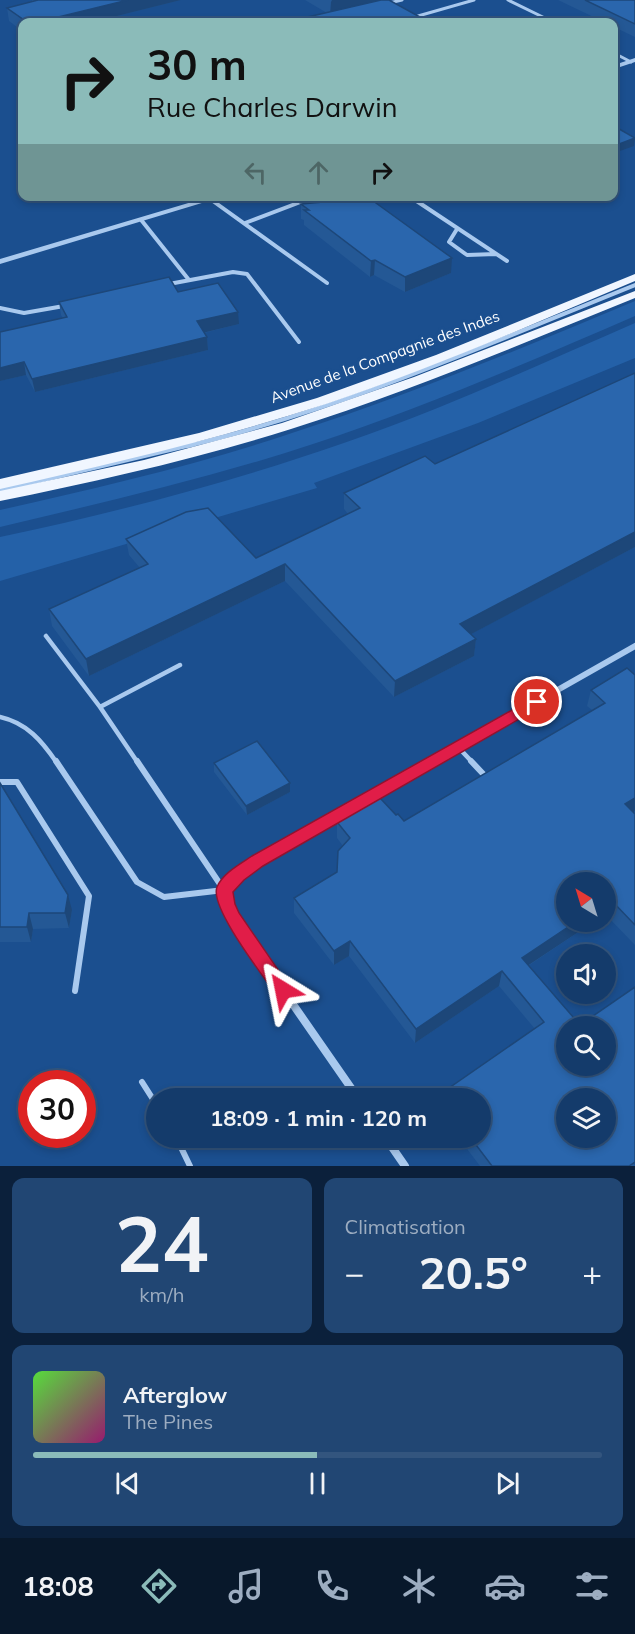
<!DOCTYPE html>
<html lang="fr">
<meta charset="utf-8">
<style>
:root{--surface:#143b6b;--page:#214673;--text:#f1f3f6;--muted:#9dadc1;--line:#33557e;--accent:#8bbbb9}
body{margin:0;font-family:Mulish,sans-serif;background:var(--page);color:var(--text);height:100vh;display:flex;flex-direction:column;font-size:22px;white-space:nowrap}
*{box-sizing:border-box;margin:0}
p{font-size:20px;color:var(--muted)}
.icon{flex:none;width:33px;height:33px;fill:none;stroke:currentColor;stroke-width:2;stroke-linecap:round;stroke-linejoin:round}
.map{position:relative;height:1166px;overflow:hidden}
.side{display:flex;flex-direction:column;gap:12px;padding:12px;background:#0b203b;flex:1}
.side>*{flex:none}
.banner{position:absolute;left:18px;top:18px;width:600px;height:183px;border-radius:12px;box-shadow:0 3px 9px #0003,0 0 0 2px var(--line);background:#8bbbb9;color:#111;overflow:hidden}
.needle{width:39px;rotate:322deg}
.fabs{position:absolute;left:556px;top:872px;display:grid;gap:12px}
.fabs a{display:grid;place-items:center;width:60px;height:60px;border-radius:50%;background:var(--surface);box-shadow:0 3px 9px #0003,0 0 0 2px var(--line);font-size:30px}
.speed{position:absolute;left:18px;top:1070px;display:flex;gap:12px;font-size:30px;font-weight:700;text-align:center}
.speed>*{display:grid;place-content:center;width:78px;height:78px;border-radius:50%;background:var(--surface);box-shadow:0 3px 9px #0003,0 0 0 2px var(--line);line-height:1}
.speed .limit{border:9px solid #d22;background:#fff;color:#111}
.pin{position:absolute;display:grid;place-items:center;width:51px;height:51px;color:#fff;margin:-26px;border:3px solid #fff;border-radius:50%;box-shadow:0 2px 6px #0007}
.me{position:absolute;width:66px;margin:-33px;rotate:325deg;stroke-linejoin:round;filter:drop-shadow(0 0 4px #0008)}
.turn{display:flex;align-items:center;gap:21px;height:126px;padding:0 30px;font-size:27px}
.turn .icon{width:78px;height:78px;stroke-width:2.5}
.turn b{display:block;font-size:42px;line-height:51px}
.lanes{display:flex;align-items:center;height:57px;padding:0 30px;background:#0003;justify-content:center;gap:30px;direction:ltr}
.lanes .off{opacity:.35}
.big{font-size:45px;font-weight:700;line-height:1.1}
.side .card{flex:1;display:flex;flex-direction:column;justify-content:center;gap:9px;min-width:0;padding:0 21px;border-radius:12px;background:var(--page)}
.side .dial{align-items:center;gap:0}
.dial b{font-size:78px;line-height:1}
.song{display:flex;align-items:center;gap:18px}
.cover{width:72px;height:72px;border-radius:9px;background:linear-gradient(135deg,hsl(110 70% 55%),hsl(320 70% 35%))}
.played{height:6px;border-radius:3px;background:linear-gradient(90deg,var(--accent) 50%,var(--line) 50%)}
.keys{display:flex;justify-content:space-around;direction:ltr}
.heat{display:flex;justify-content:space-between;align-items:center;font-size:33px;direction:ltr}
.side .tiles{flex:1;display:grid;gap:12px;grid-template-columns:1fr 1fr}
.card:last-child{grid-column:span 2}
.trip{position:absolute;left:146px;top:1088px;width:345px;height:60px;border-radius:30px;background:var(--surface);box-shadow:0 3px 9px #0003,0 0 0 2px var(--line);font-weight:700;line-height:60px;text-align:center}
.menu{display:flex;height:96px;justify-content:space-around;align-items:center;background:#08182b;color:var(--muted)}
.menu .icon{width:42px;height:42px}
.menu .active{color:var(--accent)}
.menu b{font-size:27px;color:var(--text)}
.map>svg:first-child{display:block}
.green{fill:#2461a8}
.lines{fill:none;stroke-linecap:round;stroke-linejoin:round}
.service-far3{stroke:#a9c9ee;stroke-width:3}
.service-far2{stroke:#a9c9ee;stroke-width:4}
.service-far1{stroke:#a9c9ee;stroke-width:4.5}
.service{stroke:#a9c9ee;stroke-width:6}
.minor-far1{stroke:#a9c9ee;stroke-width:6}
.minor{stroke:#a9c9ee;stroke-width:8}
.tertiary{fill:#a9c9ee;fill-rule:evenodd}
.primary{fill:#f0f6ff;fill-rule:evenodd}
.wall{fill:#245895}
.shaded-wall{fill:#1d4779}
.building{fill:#2a66ad;stroke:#1d4779;stroke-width:1.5;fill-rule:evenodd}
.route{fill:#e11d48;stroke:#92132f;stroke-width:1.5}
.labels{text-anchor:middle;stroke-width:6;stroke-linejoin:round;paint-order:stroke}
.street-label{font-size:15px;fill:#fff;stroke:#1b4f8f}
</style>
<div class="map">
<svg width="635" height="1166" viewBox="0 0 635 1166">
<rect width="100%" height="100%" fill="#1b4f8f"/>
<path class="green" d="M635 301V316C529 362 422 408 313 444 210 478 105 502 0 527V510C96 488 193 466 286 435 405 397 520 349 635 301Z
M635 323V358L478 423 314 483 317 488 0 581V537C147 506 295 465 435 409 502 382 568 352 635 323Z"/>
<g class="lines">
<path class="service-far3" d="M508 0 553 22
M389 3 402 0
M418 16 474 0
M614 53 631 62
M333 196 337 197
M324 197 329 196"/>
<path class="service-far2" d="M206 196 327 283
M333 196 363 200
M409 196 507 261
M142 221 189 280
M245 223 311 198 329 196
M457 229 449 242 467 255 496 254
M169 284 233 272 247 274 299 342
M0 308 24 313 64 306
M187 446C342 409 488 344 635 285"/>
<path class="service-far1" d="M0 490 194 444
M46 636 100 707 138 763
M100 707 180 665
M0 717C27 723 42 741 57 763
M458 747 473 763"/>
<path class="service" d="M56 761 137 882 164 897 224 890 137 761
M471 761 487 778
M0 782H17L89 896 75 991
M142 1082 156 1104
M176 1137 190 1166"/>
<path class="minor-far1" d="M429 763 635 646"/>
<path class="minor" d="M358 1098 233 918 226 905 224 890 238 875 257 861 432 761
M385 1137 405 1166"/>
<path class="tertiary" d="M635 58V62L614 69V65Z
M212 196H225L0 264V259Z"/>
<path class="primary" d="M635 274V281C533 324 431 369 326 404 219 439 110 464 0 489V479L199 433 317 398 436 355Z
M635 291V298C521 344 408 392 291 429 196 459 98 481 0 501V491L144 460 282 423 414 377Z"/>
</g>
<path class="wall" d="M32 0H181L93 22H22V31L9 21 7 8 32 1Z
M305 0H377L327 13Z
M558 0H635V37L614 27V22H604Z
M301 204 451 273 405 292 374 275 370 277 304 225V220L301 219Z
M178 292 239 324 204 333 207 337 208 350 35 392 26 375 0 381V332L63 318 61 315 59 302Z
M635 373V547L471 634 476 639 474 656 394 697 285 581 89 676 52 626 49 609 140 568 129 555 126 539 256 558 348 514 344 509V493L435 464Z
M627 668 633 812 635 814V945L606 915V882L567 921H595L528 966 635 1166H480L458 1137H480V1098H438L439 1095 535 1029 499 986 415 1043 349 956 334 965 294 913V898L337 872 343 846 337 838V822L396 815 404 821 592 710 587 706 591 690Z
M214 763 290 792 247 815 214 772Z
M0 783 72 910 69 928 33 929 31 942H0Z"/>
<path class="shaded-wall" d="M128 0H181L93 22H38Z
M332 0H377V2L330 15 331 2Z
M635 138 634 146 614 153V146Z
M452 258 451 273 405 292V277Z
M375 260 374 275 370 277 371 261Z
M238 312 239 324 198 334 197 321Z
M207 337 208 350 35 392 32 379Z
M24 362 26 375 0 381V368Z
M635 532V547L458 641 460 624Z
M285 564V581L89 676 86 659Z
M476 639 474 656 394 697 395 681Z
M290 783V792L247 815 246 806Z
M635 798V811L621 820 625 804Z
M68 895 72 910 69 928 65 913Z
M610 899 606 911V901Z
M29 913 33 929 31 942 27 927Z
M577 921H595L518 972 522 958Z
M350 941 349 956 334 965V951Z
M502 971 499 986 415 1043 416 1029Z"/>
<path class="building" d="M38 0H128L38 22H27L7 8Z
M381 0H389L429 22H286Z
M585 0H635V24Z
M614 126 635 138 614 146Z
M369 198 452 258 405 277 375 260 371 261 304 210H309L301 204Z
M169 277 178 292 218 283 238 312 197 321 207 337 32 379 24 362 0 368V332L67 317 59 302Z
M635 373V532L460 624 476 639 395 681 285 564 86 659 49 609 148 564 126 539 186 512 208 508 256 558 360 508 344 493 425 456 435 464Z
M627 668 635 675V798L625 804 635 814V925L610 899 606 901V882H567V921H577L522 958 580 1025 635 987V1162L629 1166H492L470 1137H480V1098H441L439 1095 544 1022 502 971 416 1029 350 941 334 951 294 898 337 872 338 851 350 838 337 822 380 798 396 815 398 814 404 821 605 703 591 690ZM567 1026H606V1065H567ZM567 1098H606V1137H567Z
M257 741 290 783 246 806 214 763Z
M0 783 68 895 65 913H29L27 927H0Z"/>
<path class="route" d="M537 696 542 698 544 702 542 706 263 866 244 880 233 892 235 904 239 913 292 990 290 996 283 998 277 996C264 977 209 907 217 887 223 873 240 864 252 856Z"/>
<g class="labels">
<g class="street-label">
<text transform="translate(385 357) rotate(-20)" y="5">Avenue de la Compagnie des Indes</text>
</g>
</g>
</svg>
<div class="fabs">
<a><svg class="needle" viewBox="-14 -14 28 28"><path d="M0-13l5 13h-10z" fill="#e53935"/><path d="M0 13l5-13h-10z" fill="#9dadc1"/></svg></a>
<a><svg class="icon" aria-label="sound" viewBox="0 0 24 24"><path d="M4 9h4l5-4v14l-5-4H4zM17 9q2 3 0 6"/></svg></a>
<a><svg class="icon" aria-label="search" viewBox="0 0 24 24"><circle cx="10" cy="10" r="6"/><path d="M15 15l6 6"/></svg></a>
<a><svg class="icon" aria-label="layers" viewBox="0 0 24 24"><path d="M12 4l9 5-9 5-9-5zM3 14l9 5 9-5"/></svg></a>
</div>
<div class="speed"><div class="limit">30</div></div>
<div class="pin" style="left:537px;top:702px;background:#d93025"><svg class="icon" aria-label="arrive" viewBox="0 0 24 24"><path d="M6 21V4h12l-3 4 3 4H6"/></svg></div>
<svg class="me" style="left:283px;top:990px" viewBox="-20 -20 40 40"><path d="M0-17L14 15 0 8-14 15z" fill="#e11d48" stroke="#fff" stroke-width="4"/></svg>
<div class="trip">18:09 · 1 min · 120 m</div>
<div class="banner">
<div class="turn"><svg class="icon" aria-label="right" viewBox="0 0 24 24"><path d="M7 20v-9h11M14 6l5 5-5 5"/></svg><div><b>30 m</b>Rue Charles Darwin</div></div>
<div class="lanes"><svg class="icon off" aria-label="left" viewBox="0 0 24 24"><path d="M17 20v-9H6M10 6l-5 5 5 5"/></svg><svg class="icon off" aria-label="ahead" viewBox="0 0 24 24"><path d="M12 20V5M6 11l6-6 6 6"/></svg><svg class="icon" aria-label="right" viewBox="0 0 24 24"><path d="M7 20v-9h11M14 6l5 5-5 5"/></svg></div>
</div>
</div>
<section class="side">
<div class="tiles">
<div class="card dial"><b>24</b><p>km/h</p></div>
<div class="card"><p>Climatisation</p>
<div class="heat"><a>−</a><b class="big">20.5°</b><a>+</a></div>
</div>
<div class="card">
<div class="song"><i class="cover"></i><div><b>Afterglow</b><p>The Pines</p></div></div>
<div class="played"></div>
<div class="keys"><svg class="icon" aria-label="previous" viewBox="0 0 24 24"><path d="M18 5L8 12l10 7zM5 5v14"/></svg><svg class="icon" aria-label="pause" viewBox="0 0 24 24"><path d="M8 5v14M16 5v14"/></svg><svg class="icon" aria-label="next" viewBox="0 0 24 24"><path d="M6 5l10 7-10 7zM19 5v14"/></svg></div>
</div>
</div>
</section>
<nav class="menu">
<b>18:08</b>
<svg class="icon active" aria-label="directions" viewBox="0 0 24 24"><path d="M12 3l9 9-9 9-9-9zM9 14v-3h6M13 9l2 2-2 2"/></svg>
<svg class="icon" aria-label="music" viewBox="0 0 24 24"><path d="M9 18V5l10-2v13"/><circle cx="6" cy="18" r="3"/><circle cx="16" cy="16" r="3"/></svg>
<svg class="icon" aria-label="phone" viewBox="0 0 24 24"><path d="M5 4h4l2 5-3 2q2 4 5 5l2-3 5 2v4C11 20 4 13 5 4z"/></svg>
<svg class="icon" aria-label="climate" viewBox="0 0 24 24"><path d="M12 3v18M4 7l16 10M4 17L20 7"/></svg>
<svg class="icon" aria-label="car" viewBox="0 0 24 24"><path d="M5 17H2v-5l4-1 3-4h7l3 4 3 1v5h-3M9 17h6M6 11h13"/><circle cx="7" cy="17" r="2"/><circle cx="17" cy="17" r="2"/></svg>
<svg class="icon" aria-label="filters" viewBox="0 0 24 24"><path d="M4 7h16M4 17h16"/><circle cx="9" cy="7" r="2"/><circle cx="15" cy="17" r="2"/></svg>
</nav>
